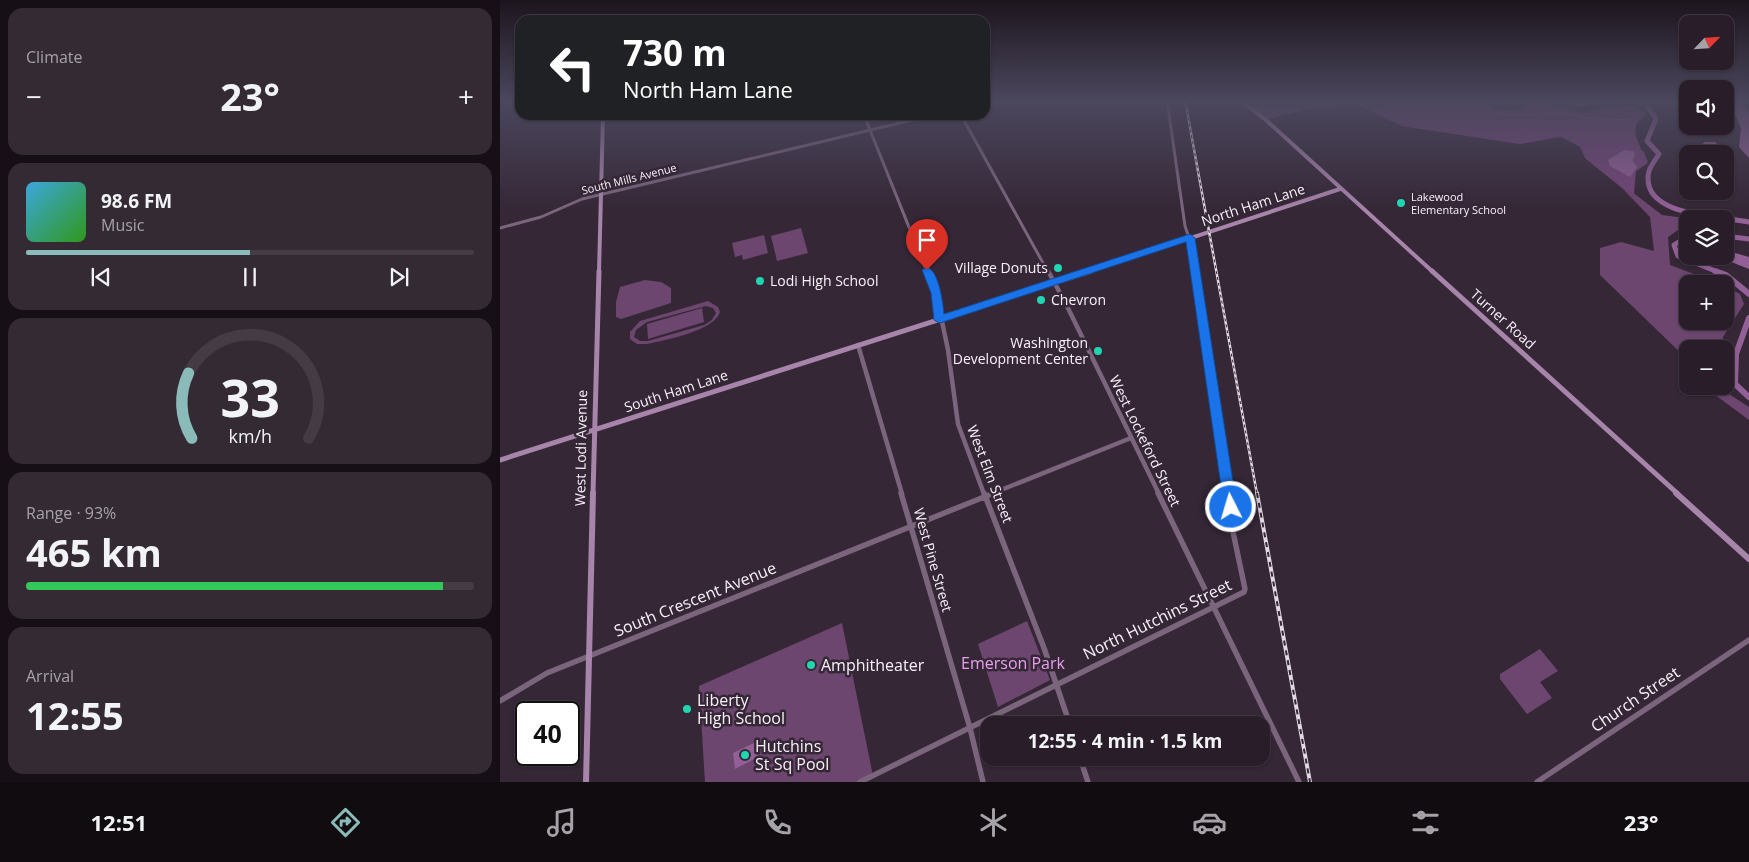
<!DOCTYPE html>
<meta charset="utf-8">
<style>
:root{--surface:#281d28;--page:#342a34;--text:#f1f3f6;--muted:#a5a2a8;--line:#443b45;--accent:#8bbbb9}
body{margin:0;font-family:"Open Sans",sans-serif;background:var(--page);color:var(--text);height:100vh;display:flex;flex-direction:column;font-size:19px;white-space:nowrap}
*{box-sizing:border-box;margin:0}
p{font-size:16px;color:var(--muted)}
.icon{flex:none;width:28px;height:28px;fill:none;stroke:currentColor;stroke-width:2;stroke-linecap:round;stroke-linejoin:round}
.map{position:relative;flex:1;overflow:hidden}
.sheet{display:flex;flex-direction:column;gap:8px;padding:8px;background:#161016;width:500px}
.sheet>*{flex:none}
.top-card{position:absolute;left:15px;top:15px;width:475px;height:105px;border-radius:15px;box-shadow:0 1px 4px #0004,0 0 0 1px var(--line);background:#202124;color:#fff;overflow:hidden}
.needle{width:32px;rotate:65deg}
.controls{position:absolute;left:1179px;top:15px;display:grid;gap:10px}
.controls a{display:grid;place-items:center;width:55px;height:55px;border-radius:10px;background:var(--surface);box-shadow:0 1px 4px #0004,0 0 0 1px var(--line);font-size:25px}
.speed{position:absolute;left:15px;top:701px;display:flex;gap:10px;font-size:25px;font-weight:700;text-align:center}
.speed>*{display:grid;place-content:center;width:65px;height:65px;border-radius:50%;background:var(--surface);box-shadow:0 1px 4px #0004,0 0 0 1px var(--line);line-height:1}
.speed .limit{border:2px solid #111;border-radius:8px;background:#fff;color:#111}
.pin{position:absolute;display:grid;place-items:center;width:42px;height:42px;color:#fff;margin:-51px -21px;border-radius:50% 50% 50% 0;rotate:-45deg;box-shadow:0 0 5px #0007}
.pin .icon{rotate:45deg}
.me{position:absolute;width:55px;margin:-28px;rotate:355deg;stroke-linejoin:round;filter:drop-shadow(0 0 4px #0008)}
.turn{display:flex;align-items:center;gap:18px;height:105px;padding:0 25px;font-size:22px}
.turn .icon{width:65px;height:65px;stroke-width:2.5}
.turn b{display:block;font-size:35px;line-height:42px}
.big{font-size:38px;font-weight:700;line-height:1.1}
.sheet .card{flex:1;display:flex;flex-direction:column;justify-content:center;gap:8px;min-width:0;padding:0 18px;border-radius:15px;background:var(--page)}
.sheet .dial{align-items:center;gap:0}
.dial svg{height:130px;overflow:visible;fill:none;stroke:var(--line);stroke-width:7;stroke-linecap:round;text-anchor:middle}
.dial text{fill:var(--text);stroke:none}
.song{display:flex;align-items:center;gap:15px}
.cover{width:60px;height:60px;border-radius:8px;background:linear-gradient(135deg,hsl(200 70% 55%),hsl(110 70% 35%))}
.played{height:5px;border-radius:2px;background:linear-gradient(90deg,var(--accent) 50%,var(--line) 50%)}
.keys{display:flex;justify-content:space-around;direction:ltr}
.heat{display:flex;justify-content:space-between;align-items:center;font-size:28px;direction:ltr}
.charge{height:8px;border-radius:4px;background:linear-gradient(90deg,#34c759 93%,var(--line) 0)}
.trip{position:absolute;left:480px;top:716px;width:290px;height:50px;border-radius:15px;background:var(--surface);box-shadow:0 1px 4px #0004,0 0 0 1px var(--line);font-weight:700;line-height:50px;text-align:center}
.tab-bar{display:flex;height:80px;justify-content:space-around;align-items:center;background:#100c10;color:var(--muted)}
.tab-bar .icon{width:35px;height:35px}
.tab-bar .active{color:var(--accent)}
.tab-bar b{font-size:22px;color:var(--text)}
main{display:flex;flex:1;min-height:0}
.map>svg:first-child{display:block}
.green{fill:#6c466f;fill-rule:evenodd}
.forest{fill:#754579}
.water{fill:#926096}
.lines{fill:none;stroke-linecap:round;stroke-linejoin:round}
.stream{stroke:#926096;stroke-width:1}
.river-far1{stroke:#926096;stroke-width:5}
.river{stroke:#926096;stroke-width:6}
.tertiary-far2{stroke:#7b657d;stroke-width:3}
.tertiary-far1{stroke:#7b657d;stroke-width:4.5}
.tertiary{stroke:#7b657d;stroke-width:5.5}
.secondary-far2{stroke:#a784aa;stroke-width:4}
.secondary-far1{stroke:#a784aa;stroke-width:5}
.secondary{stroke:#a784aa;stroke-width:6}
.rail-far1-casing{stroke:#e3d9e4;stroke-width:2.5}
.rail-casing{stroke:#e3d9e4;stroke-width:4}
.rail-far1{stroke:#352736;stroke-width:1;stroke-dasharray:3;stroke-linecap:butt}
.rail{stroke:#352736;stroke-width:2;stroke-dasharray:5;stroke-linecap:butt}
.route{fill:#1a73e8;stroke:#114b97}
.poi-dot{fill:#20d5b0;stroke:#352736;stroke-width:2}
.labels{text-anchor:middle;stroke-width:5;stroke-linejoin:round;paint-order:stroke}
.far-street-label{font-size:11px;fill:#f9f0fa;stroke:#352736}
.far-poi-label{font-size:11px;fill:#f9f0fa;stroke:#352736;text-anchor:start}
.street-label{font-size:14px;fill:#f9f0fa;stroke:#352736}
.poi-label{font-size:14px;fill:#f9f0fa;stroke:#352736;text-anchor:end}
.near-street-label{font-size:16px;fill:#f9f0fa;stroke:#352736}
.near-park-label{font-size:16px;fill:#e7a1ee;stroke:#352736}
.near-poi-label{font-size:16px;fill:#f9f0fa;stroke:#352736;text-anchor:start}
</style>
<main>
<section class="sheet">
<div class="card"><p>Climate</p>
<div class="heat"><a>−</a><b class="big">23°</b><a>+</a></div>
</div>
<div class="card">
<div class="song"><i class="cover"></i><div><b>98.6 FM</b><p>Music</p></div></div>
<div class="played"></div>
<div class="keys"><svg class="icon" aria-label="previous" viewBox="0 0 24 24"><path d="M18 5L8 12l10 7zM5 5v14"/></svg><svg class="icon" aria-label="pause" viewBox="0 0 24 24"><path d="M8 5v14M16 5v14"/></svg><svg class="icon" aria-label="next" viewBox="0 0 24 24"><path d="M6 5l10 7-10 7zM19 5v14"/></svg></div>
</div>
<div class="card dial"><svg viewBox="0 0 100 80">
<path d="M14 69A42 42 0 1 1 86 69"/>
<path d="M14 69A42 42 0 0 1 12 29" stroke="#8bbbb9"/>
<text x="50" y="56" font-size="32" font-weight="700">33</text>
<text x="50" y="72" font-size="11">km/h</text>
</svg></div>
<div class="card"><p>Range · 93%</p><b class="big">465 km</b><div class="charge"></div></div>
<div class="card"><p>Arrival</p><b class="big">12:55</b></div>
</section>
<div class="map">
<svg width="1249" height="782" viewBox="0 0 1249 782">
<rect width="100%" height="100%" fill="#352736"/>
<path class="green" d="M743 100H984C998 115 1009 111 1026 107V100H1042L1050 105 1083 113 1117 105 1132 106 1147 114 1136 124 1135 143 1144 152 1148 162 1128 178 1131 191 1162 215 1193 219H1188L1187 228H1181L1168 237 1170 265 1220 284H1188V321H1225V286L1240 294 1244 304 1223 337 1222 349H1188L1187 359 1100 275V248L1121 242 1154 251 1150 217 1121 187 1085 158 1080 147 1061 137 1020 144 902 126 854 103 826 109H809L768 119Z
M301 228 308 253 277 261 271 236Z
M264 235 268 253 243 260 242 255 235 257 232 243Z
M145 280 161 282 171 288V303L121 319 116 317V302L120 287Z
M208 301 218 307 220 312C214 331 165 340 147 344H137L130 339V332L140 321ZM206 306 213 308 216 313 212 320 204 325 148 341H140L134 337 136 330 147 322Z
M202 308 204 322 148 339 147 324Z
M1203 386H1225L1226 392 1249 407V420Z
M527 621 550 680 498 707 478 644Z
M342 623 373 776 361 782H205L199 686Z
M1040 649 1058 671 1040 682 1052 698 1027 714 1000 679V674Z"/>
<path class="forest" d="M894 100H984C998 115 1009 111 1026 107V100H1042L1057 107 1083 113 1123 105 1140 109 1139 118 1134 132 1147 164 1136 170 1134 194 1121 187 1085 158 1083 148 1062 136 1020 144 902 126 875 113Z"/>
<path class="water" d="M786 100H848C835 111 802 105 786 100Z
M1231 100H1237L1249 110V158L1239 147 1241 128 1235 114 1228 107Z
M1205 142H1215L1225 150 1220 154H1188L1187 166 1181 161 1180 158Z
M1124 150 1134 151 1135 156 1132 160 1137 167 1130 177 1110 166 1108 160Z
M1225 250 1249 257V269L1216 256H1225Z
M256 742 258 757 235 769 233 753Z"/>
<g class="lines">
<path class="stream" d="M971 100 999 114 1018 115 1059 112 1085 118 1131 120
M898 101 928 105 958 100"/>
<path class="river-far1" d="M1055 100 1084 104 1089 100
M1134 100 1146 104 1156 119 1147 141 1159 154C1156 159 1151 165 1149 171 1138 217 1221 216 1249 222
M1188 236 1174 245 1178 256 1218 272
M1225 236 1249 239"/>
<path class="river" d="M1215 271 1226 275 1249 294
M1249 318 1236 354 1235 384 1249 397"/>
<path class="tertiary-far2" d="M667 100 685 226 691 244 695 272
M485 103 497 100
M364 115 427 272
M461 115 548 272
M103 117 112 115
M0 228 41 217 82 199 433 115"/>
<path class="tertiary-far1" d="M427 271 436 293 448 350 458 424 484 494
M548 271 565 302 659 494
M695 271 730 494
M358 345 402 494
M491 494 631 438"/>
<path class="tertiary" d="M401 493 470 728 483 782
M484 493 544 648 570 725
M658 493 799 782
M0 701 47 673 494 493
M580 758 588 782
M360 782 744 592 745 589 732 527 729 493
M1037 782 1249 640"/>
<path class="secondary-far2" d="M740 100 766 120 933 272
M99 272 103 115
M587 272 840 189"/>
<path class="secondary-far1" d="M932 271 1178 494
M0 460 591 271
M93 494 99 271"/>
<path class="secondary" d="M1176 493 1249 559
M86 782 93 493"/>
<g class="rail-far1-casing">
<path id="rail-far1" d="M685 100 757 494"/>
</g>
<g class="rail-casing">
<path id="rail" d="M757 493 810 782"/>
</g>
<use href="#rail-far1" class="rail-far1"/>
<use href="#rail" class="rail"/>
</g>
<linearGradient id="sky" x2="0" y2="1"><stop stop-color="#1d151e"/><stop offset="0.48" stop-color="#4b475d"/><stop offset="1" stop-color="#4b475d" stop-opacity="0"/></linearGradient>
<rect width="1249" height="210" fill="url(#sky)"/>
<path class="route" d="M690 234 695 238 737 507 735 511 731 513 726 511 724 507 686 242 440 323 434 320 431 293 422 270 427 267C439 271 443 303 444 314Z"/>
<g class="poi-dot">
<circle cx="901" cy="203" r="5"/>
<circle cx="558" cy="268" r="5"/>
<circle cx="260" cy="281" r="5"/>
<circle cx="541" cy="300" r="5"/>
<circle cx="598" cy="351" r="5"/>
<circle cx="311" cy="665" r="5"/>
<circle cx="187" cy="709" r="5"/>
<circle cx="245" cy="755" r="5"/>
</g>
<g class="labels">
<g class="far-street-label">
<text transform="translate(129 179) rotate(-14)" y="4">South Mills Avenue</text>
</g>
<g class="far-poi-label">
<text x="911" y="201">Lakewood<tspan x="911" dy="13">Elementary School</tspan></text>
</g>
<g class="street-label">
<text transform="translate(753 205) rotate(-18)" y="5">North Ham Lane</text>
<text transform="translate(1003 319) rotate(42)" y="5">Turner Road</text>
<text transform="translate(176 391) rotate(-18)" y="5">South Ham Lane</text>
<text transform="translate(645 441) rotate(64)" y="5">West Lockeford Street</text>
<text transform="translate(81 448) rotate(-89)" y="5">West Lodi Avenue</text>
<text transform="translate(490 474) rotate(69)" y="5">West Elm Street</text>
<text transform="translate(433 560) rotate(74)" y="5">West Pine Street</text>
</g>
<g class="poi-label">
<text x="548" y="273">Village Donuts</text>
<text x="270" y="286" text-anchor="start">Lodi High School</text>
<text x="551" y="305" text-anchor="start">Chevron</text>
<text x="588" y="348">Washington<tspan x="588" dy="16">Development Center</tspan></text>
</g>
<g class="near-street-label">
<text transform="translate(195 599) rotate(-22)" y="6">South Crescent Avenue</text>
<text transform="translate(657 619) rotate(-26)" y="6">North Hutchins Street</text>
<text transform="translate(1135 699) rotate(-34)" y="6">Church Street</text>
</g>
<g class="near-park-label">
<text x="513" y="669">Emerson Park</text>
</g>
<g class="near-poi-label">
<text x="321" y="671">Amphitheater</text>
<text x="197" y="706">Liberty<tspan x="197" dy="18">High School</tspan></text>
<text x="255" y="752">Hutchins<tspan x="255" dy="18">St Sq Pool</tspan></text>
</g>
</g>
</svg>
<div class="controls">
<a><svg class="needle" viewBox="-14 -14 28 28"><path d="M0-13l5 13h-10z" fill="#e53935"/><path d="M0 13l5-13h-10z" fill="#a5a2a8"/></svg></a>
<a><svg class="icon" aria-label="sound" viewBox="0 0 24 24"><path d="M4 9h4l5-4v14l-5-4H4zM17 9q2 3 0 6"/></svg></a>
<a><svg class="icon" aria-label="search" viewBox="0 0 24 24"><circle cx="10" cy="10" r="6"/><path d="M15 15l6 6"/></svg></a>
<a><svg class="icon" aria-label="layers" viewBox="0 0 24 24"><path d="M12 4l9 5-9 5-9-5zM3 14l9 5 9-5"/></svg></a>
<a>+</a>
<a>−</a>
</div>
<div class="speed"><div class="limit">40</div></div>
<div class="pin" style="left:427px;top:270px;background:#d93025"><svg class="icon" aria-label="arrive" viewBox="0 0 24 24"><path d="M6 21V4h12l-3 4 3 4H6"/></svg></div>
<svg class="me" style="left:731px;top:507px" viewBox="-20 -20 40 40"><circle r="17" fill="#1a73e8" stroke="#fff" stroke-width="3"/><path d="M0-11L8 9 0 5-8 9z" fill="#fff"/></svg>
<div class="trip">12:55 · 4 min · 1.5 km</div>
<div class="top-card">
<div class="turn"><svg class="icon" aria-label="left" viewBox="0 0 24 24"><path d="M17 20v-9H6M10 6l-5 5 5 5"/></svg><div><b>730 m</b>North Ham Lane</div></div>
</div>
</div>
</main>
<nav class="tab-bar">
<b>12:51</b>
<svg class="icon active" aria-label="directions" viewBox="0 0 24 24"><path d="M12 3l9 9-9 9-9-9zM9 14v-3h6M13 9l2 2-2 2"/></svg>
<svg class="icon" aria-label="music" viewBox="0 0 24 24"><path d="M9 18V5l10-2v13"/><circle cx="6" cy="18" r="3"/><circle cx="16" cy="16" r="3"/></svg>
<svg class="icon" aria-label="phone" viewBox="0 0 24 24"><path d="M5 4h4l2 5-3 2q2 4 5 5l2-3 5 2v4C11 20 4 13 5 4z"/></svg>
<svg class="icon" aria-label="climate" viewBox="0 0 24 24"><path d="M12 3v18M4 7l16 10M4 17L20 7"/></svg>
<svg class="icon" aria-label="car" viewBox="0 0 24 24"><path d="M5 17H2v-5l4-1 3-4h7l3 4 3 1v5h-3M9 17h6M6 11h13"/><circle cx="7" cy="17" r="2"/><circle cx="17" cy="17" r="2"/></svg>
<svg class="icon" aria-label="filters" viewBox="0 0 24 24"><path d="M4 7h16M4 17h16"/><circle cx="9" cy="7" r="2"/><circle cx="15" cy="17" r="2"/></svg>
<b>23°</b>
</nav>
